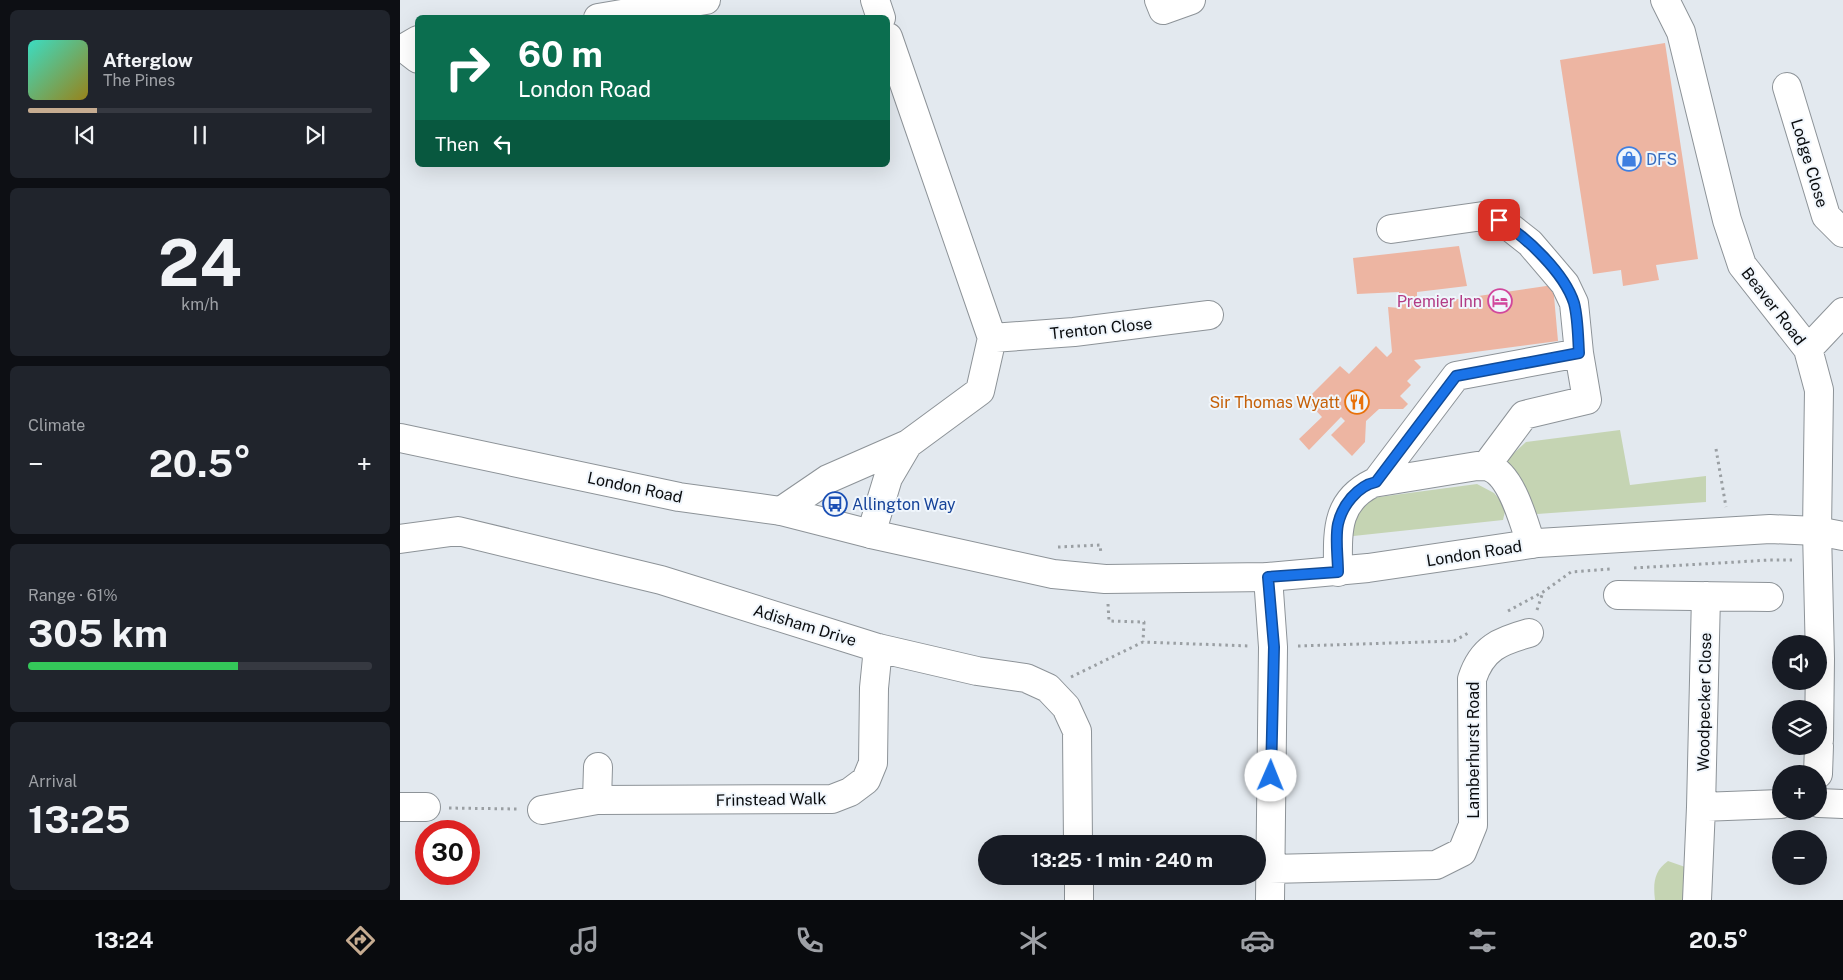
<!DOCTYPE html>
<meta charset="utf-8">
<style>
:root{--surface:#171b24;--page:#20242c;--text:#f1f3f6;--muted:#9ea1a6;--line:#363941;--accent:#c6ac91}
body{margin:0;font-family:"Public Sans",sans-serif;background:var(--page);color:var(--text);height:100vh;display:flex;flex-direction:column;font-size:19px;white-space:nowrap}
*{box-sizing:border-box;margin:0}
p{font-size:16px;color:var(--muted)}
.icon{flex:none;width:28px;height:28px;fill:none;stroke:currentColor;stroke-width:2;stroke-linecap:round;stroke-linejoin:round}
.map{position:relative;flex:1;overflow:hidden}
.sheet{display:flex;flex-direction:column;gap:10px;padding:10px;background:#0d0f14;width:400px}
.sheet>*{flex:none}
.guide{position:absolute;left:15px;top:15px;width:475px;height:152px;border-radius:8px;box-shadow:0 5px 20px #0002;background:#0b6e4f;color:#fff;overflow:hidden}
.controls{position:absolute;left:1372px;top:635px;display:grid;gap:10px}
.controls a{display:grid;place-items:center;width:55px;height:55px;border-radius:50%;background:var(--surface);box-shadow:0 5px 20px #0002;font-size:25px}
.speed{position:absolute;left:15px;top:820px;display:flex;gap:10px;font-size:25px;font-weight:700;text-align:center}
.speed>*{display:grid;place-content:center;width:65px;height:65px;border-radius:50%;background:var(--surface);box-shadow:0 5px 20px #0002;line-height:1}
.speed .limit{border:8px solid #d22;background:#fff;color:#111}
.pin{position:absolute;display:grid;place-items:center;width:42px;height:42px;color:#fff;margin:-21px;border-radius:10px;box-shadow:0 2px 8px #0006}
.me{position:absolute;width:55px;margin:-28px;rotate:1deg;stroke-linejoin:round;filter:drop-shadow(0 0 4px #0008)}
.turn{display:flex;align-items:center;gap:18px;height:105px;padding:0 20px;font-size:22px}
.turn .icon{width:65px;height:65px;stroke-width:2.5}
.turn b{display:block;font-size:35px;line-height:42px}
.then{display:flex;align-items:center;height:48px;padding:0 20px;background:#0003;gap:10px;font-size:19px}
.big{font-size:38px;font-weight:700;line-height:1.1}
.sheet .tile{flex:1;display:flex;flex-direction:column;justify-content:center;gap:8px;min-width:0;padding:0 18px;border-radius:8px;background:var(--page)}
.sheet .dial{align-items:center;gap:0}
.dial b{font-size:65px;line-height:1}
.song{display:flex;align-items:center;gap:15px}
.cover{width:60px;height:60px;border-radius:8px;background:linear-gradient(135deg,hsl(170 70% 55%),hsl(50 70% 35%))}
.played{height:5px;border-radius:2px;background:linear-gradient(90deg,var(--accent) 20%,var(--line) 20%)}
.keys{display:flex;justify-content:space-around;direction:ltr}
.heat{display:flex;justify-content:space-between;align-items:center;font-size:28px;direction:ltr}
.charge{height:8px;border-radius:4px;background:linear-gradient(90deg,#34c759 61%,var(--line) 0)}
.trip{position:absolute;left:578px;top:835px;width:288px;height:50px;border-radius:25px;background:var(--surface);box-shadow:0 5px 20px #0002;font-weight:700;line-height:50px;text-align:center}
.menu{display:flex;height:80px;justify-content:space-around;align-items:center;background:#090b0e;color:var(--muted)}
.menu .icon{width:35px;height:35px}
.menu .selected{color:var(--accent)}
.menu b{font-size:22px;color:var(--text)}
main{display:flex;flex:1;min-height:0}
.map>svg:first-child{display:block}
.green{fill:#c5d4b3}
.building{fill:#edb5a2}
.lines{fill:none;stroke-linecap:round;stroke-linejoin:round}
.minor-casing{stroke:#8d9398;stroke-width:30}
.major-casing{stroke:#8d9398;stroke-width:30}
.path{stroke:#9a9fa3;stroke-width:3;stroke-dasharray:2.5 4;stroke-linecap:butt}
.minor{stroke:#fff;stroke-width:28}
.major{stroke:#fff;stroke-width:28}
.route-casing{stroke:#114b97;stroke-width:12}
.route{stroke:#1a73e8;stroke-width:9}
.labels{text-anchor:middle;stroke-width:4;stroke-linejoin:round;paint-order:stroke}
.shop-label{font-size:16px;fill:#366cbe;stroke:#f0f6fc;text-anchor:start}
.street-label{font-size:16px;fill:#0a0c0e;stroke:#f0f6fc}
.hotel-label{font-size:16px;fill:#b23c85;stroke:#f0f6fc;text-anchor:end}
.food-label{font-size:16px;fill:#c56008;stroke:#f0f6fc;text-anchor:end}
.transit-label{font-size:16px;fill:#164399;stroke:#f0f6fc;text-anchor:start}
</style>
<main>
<section class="sheet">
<div class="tile">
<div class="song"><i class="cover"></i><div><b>Afterglow</b><p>The Pines</p></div></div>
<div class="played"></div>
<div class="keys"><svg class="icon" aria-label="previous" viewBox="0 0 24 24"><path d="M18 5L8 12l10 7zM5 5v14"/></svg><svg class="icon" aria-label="pause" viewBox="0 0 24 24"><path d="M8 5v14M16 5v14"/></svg><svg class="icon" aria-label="next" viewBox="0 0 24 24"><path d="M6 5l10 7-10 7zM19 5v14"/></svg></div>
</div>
<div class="tile dial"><b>24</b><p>km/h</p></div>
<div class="tile"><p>Climate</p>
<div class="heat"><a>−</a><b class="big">20.5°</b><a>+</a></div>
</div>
<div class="tile"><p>Range · 61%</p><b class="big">305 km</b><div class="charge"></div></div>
<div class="tile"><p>Arrival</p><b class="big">13:25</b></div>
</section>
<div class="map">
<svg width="1443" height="900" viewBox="0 0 1443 900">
<rect width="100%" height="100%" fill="#e3e9ef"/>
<path class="green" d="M1220 430 1230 485 1306 476V502L1137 514 1104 462 1126 442Z
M1077 484 1094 493 1106 507 1103 520 944 537 964 499Z
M1268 861 1288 868 1287 900H1255C1253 883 1254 871 1268 861Z"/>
<path class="building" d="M1265 43 1298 259 1256 265 1259 280 1223 286 1221 270 1193 274 1160 60Z
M1059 246 1067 286 1017 292V305L1153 285 1158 341 1014 360 1021 367 1007 381 1011 385 1000 396 1008 404 1003 409H979L966 421 965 442 952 456 931 435 945 421 941 417 909 450 899 439 922 417 906 400 940 366 949 374 976 346 987 357 992 352 988 307 999 308V292L957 294 953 258Z"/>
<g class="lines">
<g class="minor-casing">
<path id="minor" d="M475 0 481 18
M759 0 763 10 791 0
M1265 0 1281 32 1327 220 1342 265 1408 349 1419 390 1417 531 1420 659 1419 740
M198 18 306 0
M18 40 4 48 18 59
M1387 87 1426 216 1443 233
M991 229 1083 216 1099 221 1111 228 1130 243 1165 284 1174 303 1179 353
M592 338 674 332 809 315
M1408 349 1443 312
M976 482 1056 376 1179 353 1187 400 1124 415 1086 466
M381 511 428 479 508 444 580 391 592 338 488 37
M471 534 488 478 508 444
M0 539 58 531 261 580 478 648 577 671 626 678 648 688 666 707 677 731 678 844
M938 572C938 534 934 502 973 483L1077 466C1081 466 1086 466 1089 467 1112 475 1124 523 1131 544
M868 577 873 647 870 900
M1218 595 1369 597
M1418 774 1419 746
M197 800 198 767
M1419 803 1443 804
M0 807H26
M1301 807 1381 804
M142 810 197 800 432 799 450 792 466 780 473 763 474 688 478 648
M870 869 1036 865 1062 852 1073 825 1072 679C1082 648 1100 641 1129 633
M679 876V900
M1297 900 1301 807 1306 596"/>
</g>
<g class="major-casing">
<path id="major" d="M0 438 279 497 381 511 471 534 653 574 705 579 868 577 968 568 1138 543 1370 529 1417 531 1443 536"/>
</g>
<path class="path" d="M1316 449 1326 507
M658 547 700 545 701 554
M1234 568 1370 560H1392
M708 604 709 621 744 622 743 642
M1137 610 1143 592
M1108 611 1143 592 1171 572 1210 569
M898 646 1054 641 1070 632
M671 677 743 642 849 646
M49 808 118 809"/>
<use href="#minor" class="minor"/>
<use href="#major" class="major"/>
</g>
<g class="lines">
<g class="route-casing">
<path id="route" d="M871 776 874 647 868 577 938 572C938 557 935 538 938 524 942 506 957 486 976 482L1056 376 1179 353C1178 337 1178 318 1174 303 1164 272 1126 237 1099 220"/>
</g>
<use href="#route" class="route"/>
</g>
<defs>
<g id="shop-ring" transform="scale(1.25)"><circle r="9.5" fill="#f0f6fc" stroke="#3f7fe0" stroke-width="1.5"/><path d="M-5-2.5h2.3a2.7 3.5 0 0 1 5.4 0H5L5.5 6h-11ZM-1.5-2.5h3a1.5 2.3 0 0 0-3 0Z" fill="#3f7fe0"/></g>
<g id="hotel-ring" transform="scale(1.25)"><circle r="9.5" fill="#f0f6fc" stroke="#d1479c" stroke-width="1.5"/><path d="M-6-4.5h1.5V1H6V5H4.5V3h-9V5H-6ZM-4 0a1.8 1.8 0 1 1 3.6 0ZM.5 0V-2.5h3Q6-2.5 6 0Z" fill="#d1479c"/></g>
<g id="restaurant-ring" transform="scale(1.25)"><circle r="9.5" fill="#f0f6fc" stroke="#e8710a" stroke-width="1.5"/><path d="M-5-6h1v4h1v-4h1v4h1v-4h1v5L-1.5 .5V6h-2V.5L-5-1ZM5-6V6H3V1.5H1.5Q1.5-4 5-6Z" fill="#e8710a"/></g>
<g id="bus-ring" transform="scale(1.25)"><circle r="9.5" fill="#f0f6fc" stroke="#1a4fb4" stroke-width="1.5"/><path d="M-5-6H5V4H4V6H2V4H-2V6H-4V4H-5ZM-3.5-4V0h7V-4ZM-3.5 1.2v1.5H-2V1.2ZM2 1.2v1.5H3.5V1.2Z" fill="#1a4fb4"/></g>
</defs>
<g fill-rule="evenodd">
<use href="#shop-ring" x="1229" y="159"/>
<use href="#hotel-ring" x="1100" y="301"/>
<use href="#restaurant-ring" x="957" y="402"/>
<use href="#bus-ring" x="435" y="504"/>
</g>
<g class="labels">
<g class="shop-label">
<text x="1246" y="165">DFS</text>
</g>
<g class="street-label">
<text transform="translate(1410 163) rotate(73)" y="6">Lodge Close</text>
<text transform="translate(1374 306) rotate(52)" y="6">Beaver Road</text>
<text transform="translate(701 328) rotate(-6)" y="6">Trenton Close</text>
<text transform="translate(235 487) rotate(12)" y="6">London Road</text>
<text transform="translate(1074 553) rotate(-9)" y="6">London Road</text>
<text transform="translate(405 625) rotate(17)" y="6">Adisham Drive</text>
<text transform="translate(1304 702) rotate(-89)" y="6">Woodpecker Close</text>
<text transform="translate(1073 750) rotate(-90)" y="6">Lamberhurst Road</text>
<text transform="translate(371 799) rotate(-1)" y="6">Frinstead Walk</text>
</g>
<g class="hotel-label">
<text x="1082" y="307">Premier Inn</text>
</g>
<g class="food-label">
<text x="940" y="408">Sir Thomas Wyatt</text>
</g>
<g class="transit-label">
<text x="452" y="510">Allington Way</text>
</g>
</g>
</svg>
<div class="controls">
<a><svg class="icon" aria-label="sound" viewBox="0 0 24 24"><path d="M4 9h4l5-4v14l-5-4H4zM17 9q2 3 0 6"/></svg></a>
<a><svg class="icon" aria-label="layers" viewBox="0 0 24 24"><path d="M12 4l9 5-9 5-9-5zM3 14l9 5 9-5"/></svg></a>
<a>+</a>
<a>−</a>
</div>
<div class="speed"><div class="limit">30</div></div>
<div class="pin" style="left:1099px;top:220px;background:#d93025"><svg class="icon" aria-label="arrive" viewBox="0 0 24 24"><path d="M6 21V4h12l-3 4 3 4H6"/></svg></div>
<svg class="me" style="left:871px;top:776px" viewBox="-20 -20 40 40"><circle r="19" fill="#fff"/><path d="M0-13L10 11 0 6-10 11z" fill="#1a73e8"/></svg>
<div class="trip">13:25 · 1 min · 240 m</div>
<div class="guide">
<div class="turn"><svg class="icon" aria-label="right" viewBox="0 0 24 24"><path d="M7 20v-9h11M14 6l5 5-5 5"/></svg><div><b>60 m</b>London Road</div></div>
<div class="then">Then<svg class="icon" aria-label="left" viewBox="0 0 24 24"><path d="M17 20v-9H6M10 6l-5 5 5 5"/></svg></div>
</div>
</div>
</main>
<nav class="menu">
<b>13:24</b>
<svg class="icon selected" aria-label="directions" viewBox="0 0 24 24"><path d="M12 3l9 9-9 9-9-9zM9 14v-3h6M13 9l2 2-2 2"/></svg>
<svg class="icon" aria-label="music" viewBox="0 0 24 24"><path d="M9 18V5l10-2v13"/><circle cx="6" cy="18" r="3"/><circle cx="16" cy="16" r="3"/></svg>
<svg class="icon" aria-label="phone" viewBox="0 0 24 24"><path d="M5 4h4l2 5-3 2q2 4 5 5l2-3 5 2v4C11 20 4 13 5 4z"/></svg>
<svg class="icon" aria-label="climate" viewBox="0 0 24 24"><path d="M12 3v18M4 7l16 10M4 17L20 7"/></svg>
<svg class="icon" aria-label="car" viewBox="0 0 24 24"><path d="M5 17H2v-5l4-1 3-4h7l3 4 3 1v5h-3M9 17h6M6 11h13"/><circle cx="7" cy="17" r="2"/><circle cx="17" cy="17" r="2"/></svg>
<svg class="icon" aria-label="filters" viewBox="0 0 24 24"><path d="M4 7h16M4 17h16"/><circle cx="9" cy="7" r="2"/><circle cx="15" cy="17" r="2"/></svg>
<b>20.5°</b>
</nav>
